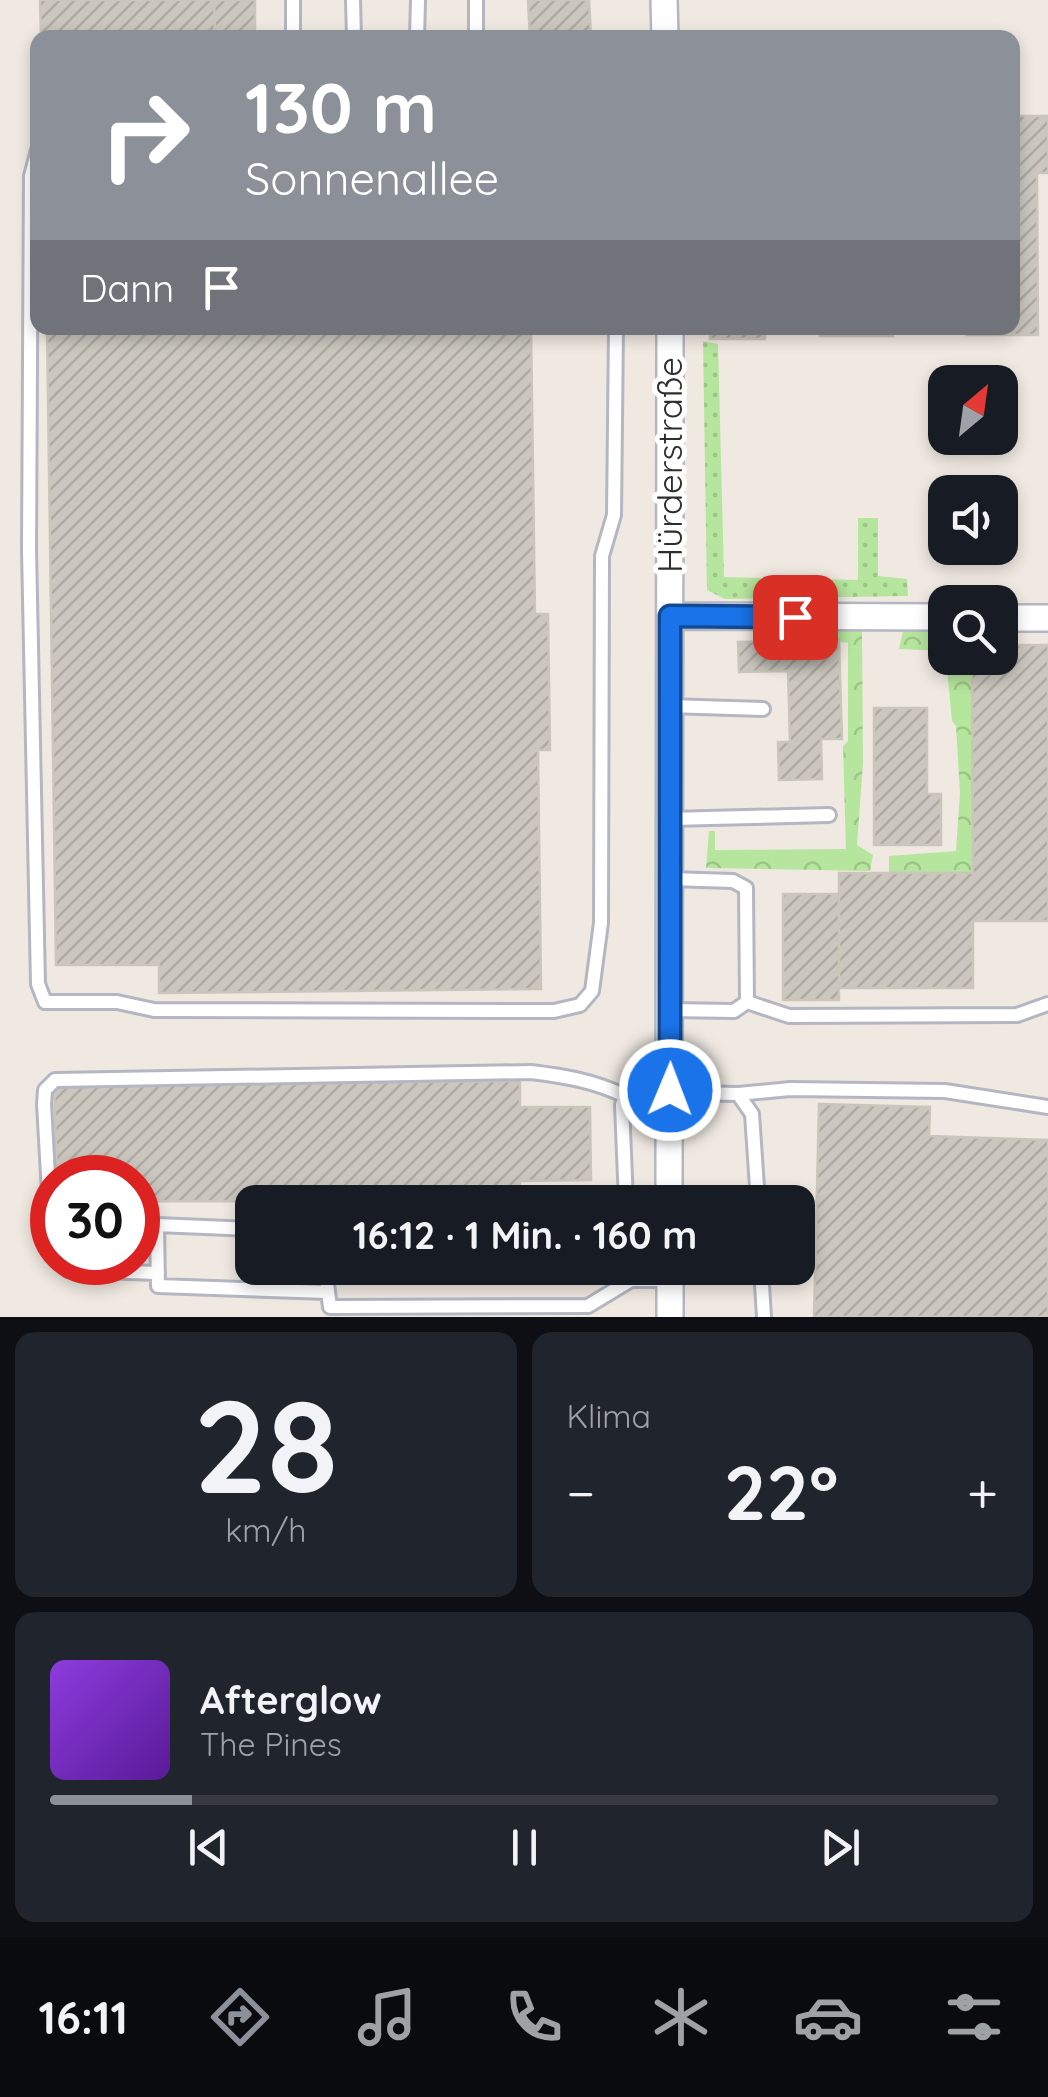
<!DOCTYPE html>
<html lang="de">
<meta charset="utf-8">
<style>
:root{--surface:#171b24;--page:#20242c;--text:#f1f3f6;--muted:#9ea1a6;--line:#363941;--accent:#8c9099}
body{margin:0;font-family:Quicksand,sans-serif;background:var(--page);color:var(--text);height:100vh;display:flex;flex-direction:column;font-size:38px;white-space:nowrap}
*{box-sizing:border-box;margin:0}
p{font-size:32px;color:var(--muted)}
.icon{flex:none;width:55px;height:55px;fill:none;stroke:currentColor;stroke-width:2;stroke-linecap:round;stroke-linejoin:round}
.map{position:relative;height:1317px;overflow:hidden}
.drawer{display:flex;flex-direction:column;gap:15px;padding:15px;background:#0d0f14;flex:1}
.drawer>*{flex:none}
.guide{position:absolute;left:30px;top:30px;width:990px;height:305px;border-radius:20px;box-shadow:0 5px 15px #0003;background:#8c9099;color:#fff;overflow:hidden}
.needle{width:65px;rotate:29deg}
.controls{position:absolute;left:928px;top:365px;display:grid;gap:20px}
.controls a{display:grid;place-items:center;width:90px;height:90px;border-radius:20px;background:var(--surface);box-shadow:0 5px 15px #0003;font-size:50px}
.speed{position:absolute;left:30px;top:1155px;display:flex;gap:20px;font-size:50px;font-weight:700;text-align:center}
.speed>*{display:grid;place-content:center;width:130px;height:130px;border-radius:50%;background:var(--surface);box-shadow:0 5px 15px #0003;line-height:1}
.speed .limit{border:15px solid #d22;background:#fff;color:#111}
.pin{position:absolute;display:grid;place-items:center;width:85px;height:85px;color:#fff;margin:-42px;border-radius:20px;box-shadow:0 5px 15px #0006}
.me{position:absolute;width:110px;margin:-55px;rotate:1deg;stroke-linejoin:round;filter:drop-shadow(0 0 8px #0008)}
.turn{display:flex;align-items:center;gap:35px;height:210px;padding:0 50px;font-size:45px}
.turn .icon{width:130px;height:130px;stroke-width:2.5}
.turn b{display:block;font-size:70px;line-height:85px}
.then{display:flex;align-items:center;height:95px;padding:0 50px;background:#0003;gap:20px;font-size:38px}
.big{font-size:75px;font-weight:700;line-height:1.1}
.drawer .tile{flex:1;display:flex;flex-direction:column;justify-content:center;gap:15px;min-width:0;padding:0 35px;border-radius:20px;background:var(--page)}
.drawer .dial{align-items:center;gap:0}
.dial b{font-size:130px;line-height:1}
.song{display:flex;align-items:center;gap:30px}
.cover{width:120px;height:120px;border-radius:15px;background:linear-gradient(135deg,hsl(270 70% 55%),hsl(270 70% 35%))}
.played{height:10px;border-radius:5px;background:linear-gradient(90deg,var(--accent) 15%,var(--line) 15%)}
.keys{display:flex;justify-content:space-around;direction:ltr}
.heat{display:flex;justify-content:space-between;align-items:center;font-size:55px;direction:ltr}
.drawer .tiles{flex:1;display:grid;gap:15px;grid-template-columns:1fr 1fr}
.tile:last-child{grid-column:span 2}
.trip{position:absolute;left:235px;top:1185px;width:580px;height:100px;border-radius:20px;background:var(--surface);box-shadow:0 5px 15px #0003;font-weight:700;line-height:100px;text-align:center}
.dock{display:flex;height:160px;justify-content:space-around;align-items:center;background:#090b0e;color:var(--muted)}
.dock .icon{width:70px;height:70px}
.dock .on{color:var(--accent)}
.dock b{font-size:45px;color:var(--text)}
.map>svg:first-child{display:block}
.grass{fill:url(#grass-dots)}
.forest{fill:url(#forest-crowns)}
.building{fill:url(#building-hatch);stroke:#cbc5ba;stroke-width:2.5}
.lines{fill:none;stroke-linecap:round;stroke-linejoin:round}
.service-casing{stroke:#b4b7c1;stroke-width:18}
.minor-casing{stroke:#b4b7c1;stroke-width:30}
.service{stroke:#fff;stroke-width:12}
.minor{stroke:#fff;stroke-width:25}
.route-casing{stroke:#114b97;stroke-width:25}
.route{stroke:#1a73e8;stroke-width:18}
.labels{text-anchor:middle;stroke-width:10;stroke-linejoin:round;paint-order:stroke}
.street-label{font-size:35px;fill:#2e2e2e;stroke:#fff}
</style>
<div class="map">
<svg width="1048" height="1317" viewBox="0 0 1048 1317">
<defs>
<pattern id="grass-dots" width="8" height="8" patternUnits="userSpaceOnUse" patternTransform="scale(2.5)"><rect width="8" height="8" fill="#b6e59e"/><path d="M2 2h.1M6 6h.1" fill="none" stroke="#9dc588" stroke-width="1.8" stroke-linecap="round"/></pattern>
<pattern id="forest-crowns" width="20" height="18" patternUnits="userSpaceOnUse" patternTransform="scale(2.5)"><rect width="20" height="18" fill="#b6e59e"/><path d="M2 6a3 3 0 1 1 6 0M12 15a3 3 0 1 1 6 0" fill="none" stroke="#9dc588"/></pattern>
<pattern id="building-hatch" width="6" height="6" patternUnits="userSpaceOnUse" patternTransform="scale(2.5)"><rect width="6" height="6" fill="#cbc7bf"/><path d="M-1 1l2-2M0 6l6-6M5 7l2-2" fill="none" stroke="#afaba4"/></pattern>
</defs>
<rect width="100%" height="100%" fill="#efe9e1"/>
<path class="grass" d="M703 341 718 344 724 577 858 580V518H878V576L907 579 908 596 725 599 707 590Z"/>
<path class="forest" d="M862 630 863 763 857 845 873 855 870 871 706 868 709 831H715V850L846 849 843 746 848 741V643L832 641V631Z
M903 631 945 632V651L899 649Z
M946 658H971L976 873H889V856L956 851 960 793 956 726 952 721Z"/>
<path class="building" d="M40 0H214L215 38H41Z
M214 0H255V37L215 38Z
M528 0H589L591 37 530 38Z
M1012 116H1048V173H1037L1038 335H967V328H1012Z
M47 328H531L535 614H548L550 750H538L541 989 159 993V965H56Z
M710 328H765V339H710Z
M820 328H893V336H820Z
M839 640 842 739H821L822 779 779 780 778 742H790L788 671 739 672 738 642Z
M1000 645H1048V921H973V988H839V873H973L972 658H1000Z
M874 708H927V794H941V845H874Z
M783 894H839V1000H783Z
M520 1081V1107H590L591 1180 520 1181 518 1202 152 1201 145 1220 138 1228V1178H57L54 1086Z
M819 1104 930 1107 929 1136 1048 1140V1317H814Z"/>
<g class="lines">
<g class="service-casing">
<path id="service" d="M293 0V38
M353 0 354 38
M476 0V38
M417 38 418 0
M38 150 31 176 29 550 38 984 45 1002H117L154 1010 554 1011 580 1005 592 991 601 923 602 556 614 515 616 328
M668 706 763 709
M669 819 829 815
M747 1002 789 1016 1017 1015 1048 1004
M670 1010 734 1011 747 1002 746 888 733 881 670 879
M738 1094 752 1114 758 1202
M626 1202 622 1105 625 1096 632 1092 738 1094 790 1089 945 1091 1048 1107
M252 1229 157 1225 158 1286 328 1292
M52 1246 44 1104 45 1090 55 1080 531 1072C564 1076 595 1081 625 1096
M63 1262 68 1270 158 1273
M325 1268 330 1307 588 1306 631 1280
M626 1268V1276L631 1280H670
M761 1268 764 1317"/>
</g>
<g class="minor-casing">
<path id="minor" d="M664 0 665 38
M670 616 945 617
M1000 618H1048
M669 1202 670 328
M670 1317V1268"/>
</g>
<use href="#service" class="service"/>
<use href="#minor" class="minor"/>
</g>
<g class="lines">
<g class="route-casing">
<path id="route" d="M670 1090V616L795 617"/>
</g>
<use href="#route" class="route"/>
</g>
<g class="labels">
<g class="street-label">
<text transform="translate(670 465) rotate(-90)" y="12">Hürderstraße</text>
</g>
</g>
</svg>
<div class="controls">
<a><svg class="needle" viewBox="-14 -14 28 28"><path d="M0-13l5 13h-10z" fill="#e53935"/><path d="M0 13l5-13h-10z" fill="#9ea1a6"/></svg></a>
<a><svg class="icon" aria-label="sound" viewBox="0 0 24 24"><path d="M4 9h4l5-4v14l-5-4H4zM17 9q2 3 0 6"/></svg></a>
<a><svg class="icon" aria-label="search" viewBox="0 0 24 24"><circle cx="10" cy="10" r="6"/><path d="M15 15l6 6"/></svg></a>
</div>
<div class="speed"><div class="limit">30</div></div>
<div class="pin" style="left:795px;top:617px;background:#d93025"><svg class="icon" aria-label="arrive" viewBox="0 0 24 24"><path d="M6 21V4h12l-3 4 3 4H6"/></svg></div>
<svg class="me" style="left:670px;top:1090px" viewBox="-20 -20 40 40"><circle r="17" fill="#1a73e8" stroke="#fff" stroke-width="3"/><path d="M0-11L8 9 0 5-8 9z" fill="#fff"/></svg>
<div class="trip">16:12 · 1 Min. · 160 m</div>
<div class="guide">
<div class="turn"><svg class="icon" aria-label="right" viewBox="0 0 24 24"><path d="M7 20v-9h11M14 6l5 5-5 5"/></svg><div><b>130 m</b>Sonnenallee</div></div>
<div class="then">Dann<svg class="icon" aria-label="arrive" viewBox="0 0 24 24"><path d="M6 21V4h12l-3 4 3 4H6"/></svg></div>
</div>
</div>
<section class="drawer">
<div class="tiles">
<div class="tile dial"><b>28</b><p>km/h</p></div>
<div class="tile"><p>Klima</p>
<div class="heat"><a>−</a><b class="big">22°</b><a>+</a></div>
</div>
<div class="tile">
<div class="song"><i class="cover"></i><div><b>Afterglow</b><p>The Pines</p></div></div>
<div class="played"></div>
<div class="keys"><svg class="icon" aria-label="previous" viewBox="0 0 24 24"><path d="M18 5L8 12l10 7zM5 5v14"/></svg><svg class="icon" aria-label="pause" viewBox="0 0 24 24"><path d="M8 5v14M16 5v14"/></svg><svg class="icon" aria-label="next" viewBox="0 0 24 24"><path d="M6 5l10 7-10 7zM19 5v14"/></svg></div>
</div>
</div>
</section>
<nav class="dock">
<b>16:11</b>
<svg class="icon on" aria-label="directions" viewBox="0 0 24 24"><path d="M12 3l9 9-9 9-9-9zM9 14v-3h6M13 9l2 2-2 2"/></svg>
<svg class="icon" aria-label="music" viewBox="0 0 24 24"><path d="M9 18V5l10-2v13"/><circle cx="6" cy="18" r="3"/><circle cx="16" cy="16" r="3"/></svg>
<svg class="icon" aria-label="phone" viewBox="0 0 24 24"><path d="M5 4h4l2 5-3 2q2 4 5 5l2-3 5 2v4C11 20 4 13 5 4z"/></svg>
<svg class="icon" aria-label="climate" viewBox="0 0 24 24"><path d="M12 3v18M4 7l16 10M4 17L20 7"/></svg>
<svg class="icon" aria-label="car" viewBox="0 0 24 24"><path d="M5 17H2v-5l4-1 3-4h7l3 4 3 1v5h-3M9 17h6M6 11h13"/><circle cx="7" cy="17" r="2"/><circle cx="17" cy="17" r="2"/></svg>
<svg class="icon" aria-label="filters" viewBox="0 0 24 24"><path d="M4 7h16M4 17h16"/><circle cx="9" cy="7" r="2"/><circle cx="15" cy="17" r="2"/></svg>
</nav>
